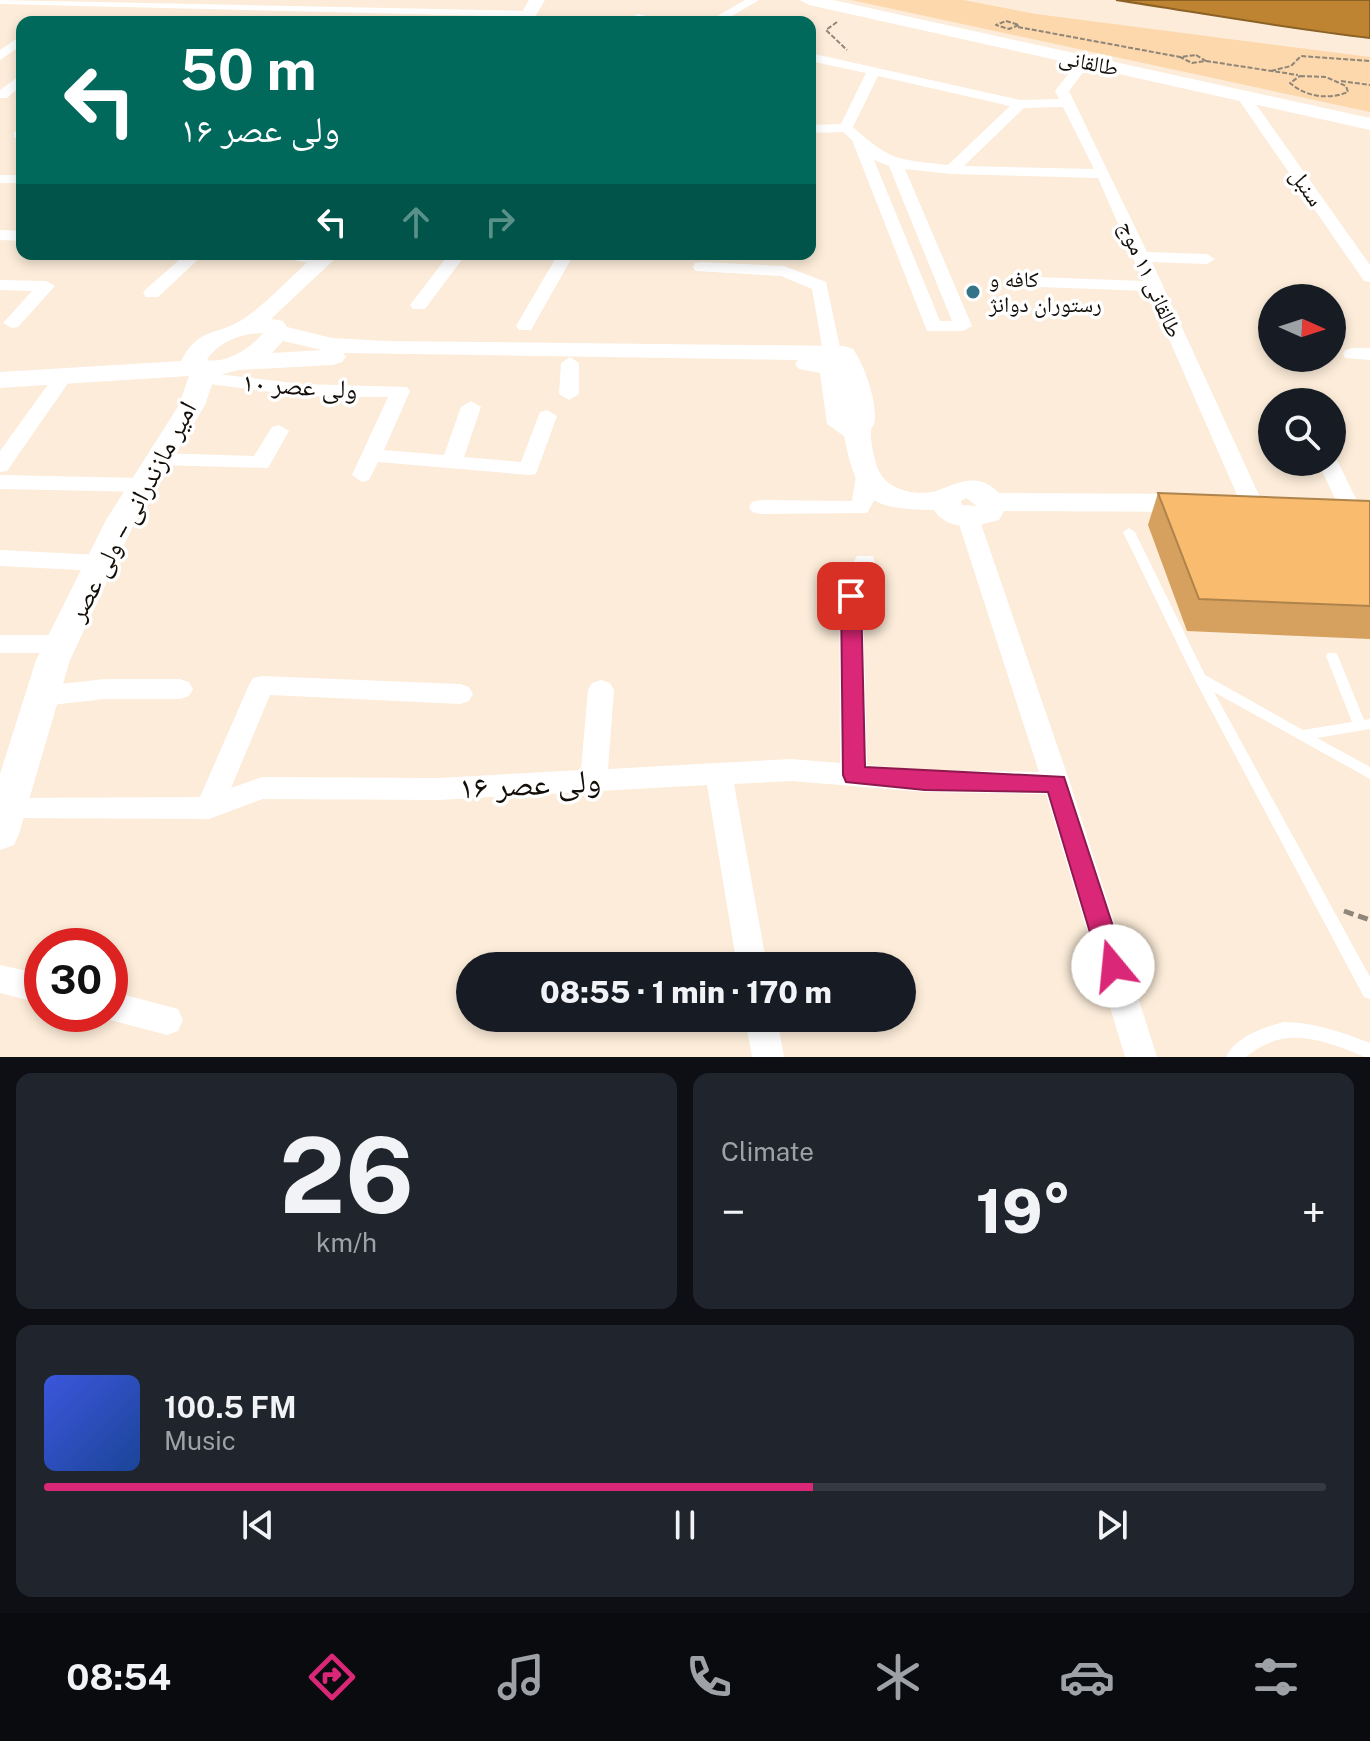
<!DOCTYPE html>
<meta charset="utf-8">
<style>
:root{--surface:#171b24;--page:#20242c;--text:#f1f3f6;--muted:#9ea1a6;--line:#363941;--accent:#db2777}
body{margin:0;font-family:"Public Sans","Noto Naskh Arabic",sans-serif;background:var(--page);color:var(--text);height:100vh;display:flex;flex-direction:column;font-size:30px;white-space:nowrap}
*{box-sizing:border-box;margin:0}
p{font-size:26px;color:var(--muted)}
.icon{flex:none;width:44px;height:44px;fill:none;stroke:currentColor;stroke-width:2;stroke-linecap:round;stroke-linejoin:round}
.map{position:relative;height:1057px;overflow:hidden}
.side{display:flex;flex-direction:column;gap:16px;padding:16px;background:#0d0f14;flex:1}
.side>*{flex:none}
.top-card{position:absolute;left:16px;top:16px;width:800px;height:244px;border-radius:16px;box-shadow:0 4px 12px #0003;background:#00695c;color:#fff;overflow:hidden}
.needle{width:52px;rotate:93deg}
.buttons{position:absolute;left:1258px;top:284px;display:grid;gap:16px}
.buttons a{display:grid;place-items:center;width:88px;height:88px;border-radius:50%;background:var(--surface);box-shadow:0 4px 12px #0003;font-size:40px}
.speed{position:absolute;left:24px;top:928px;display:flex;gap:16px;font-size:40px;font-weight:700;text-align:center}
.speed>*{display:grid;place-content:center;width:104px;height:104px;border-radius:50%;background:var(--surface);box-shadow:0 4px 12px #0003;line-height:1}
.speed .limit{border:12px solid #d22;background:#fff;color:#111}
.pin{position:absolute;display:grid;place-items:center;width:68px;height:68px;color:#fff;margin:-34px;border-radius:16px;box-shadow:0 4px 12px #0006}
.me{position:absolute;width:88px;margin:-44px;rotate:343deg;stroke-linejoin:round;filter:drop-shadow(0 0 6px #0008)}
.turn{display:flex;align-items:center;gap:28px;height:168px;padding:0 32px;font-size:36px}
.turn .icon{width:104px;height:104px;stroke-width:2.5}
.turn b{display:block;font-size:56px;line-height:68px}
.lanes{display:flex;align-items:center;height:76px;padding:0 32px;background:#0003;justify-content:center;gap:40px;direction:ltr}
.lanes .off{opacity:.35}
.big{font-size:60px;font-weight:800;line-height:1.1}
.side .card{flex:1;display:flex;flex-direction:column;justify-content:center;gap:12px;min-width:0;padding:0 28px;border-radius:16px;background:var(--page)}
.side .dial{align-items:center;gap:0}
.dial b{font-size:104px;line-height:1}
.song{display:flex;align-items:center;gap:24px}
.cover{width:96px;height:96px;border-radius:12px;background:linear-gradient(135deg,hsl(230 70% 55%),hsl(220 70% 35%))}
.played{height:8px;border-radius:4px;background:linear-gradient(90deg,var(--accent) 60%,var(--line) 60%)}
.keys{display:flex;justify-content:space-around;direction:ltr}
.heat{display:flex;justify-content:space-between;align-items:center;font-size:44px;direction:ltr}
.side .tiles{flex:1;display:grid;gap:16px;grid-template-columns:1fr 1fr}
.card:last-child{grid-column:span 2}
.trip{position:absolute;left:456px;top:952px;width:460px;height:80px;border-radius:40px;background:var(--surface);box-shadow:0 4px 12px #0003;font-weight:800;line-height:80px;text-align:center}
.dock{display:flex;height:128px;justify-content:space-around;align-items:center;background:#090b0e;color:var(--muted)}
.dock .icon{width:56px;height:56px}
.dock .selected{color:var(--accent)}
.dock b{font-size:36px;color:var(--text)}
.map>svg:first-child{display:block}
.green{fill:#fdd8ac}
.water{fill:#be8432;stroke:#8b6125;stroke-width:2}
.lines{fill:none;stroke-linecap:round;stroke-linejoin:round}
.path-far1{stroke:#8f8578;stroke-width:2;stroke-dasharray:5 2;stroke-linecap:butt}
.path{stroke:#8f8578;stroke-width:5;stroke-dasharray:10 5;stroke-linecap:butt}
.lane{fill:#fff;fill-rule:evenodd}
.street{fill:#fff;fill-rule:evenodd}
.secondary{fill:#fff;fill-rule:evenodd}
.primary{fill:#fff;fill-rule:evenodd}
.wall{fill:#d6a15e}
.building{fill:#f9bb6d;stroke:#ae834c;stroke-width:2}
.route{fill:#db2777;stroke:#8e194d;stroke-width:2}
.poi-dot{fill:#347488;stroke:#fff;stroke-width:3}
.labels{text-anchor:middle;stroke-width:7;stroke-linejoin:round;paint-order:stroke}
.far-street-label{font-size:22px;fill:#130e08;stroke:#fff}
.far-poi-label{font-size:22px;fill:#130e08;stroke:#fff;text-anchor:start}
.street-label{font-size:26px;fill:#130e08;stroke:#fff}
.near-street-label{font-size:32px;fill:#130e08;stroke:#fff}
</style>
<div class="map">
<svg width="1370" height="1057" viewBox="0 0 1370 1057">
<rect width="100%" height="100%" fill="#fcecd9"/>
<path class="green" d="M851 0H963L1036 14 1370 57V112Z"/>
<path class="water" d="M1116 0H1370V38C1285 28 1201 13 1116 0Z"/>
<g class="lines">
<path class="path-far1" d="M1006 21 1019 25 1009 29 996 25Z
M837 22 826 30 847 50
M1018 27 1180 57
M1196 55 1206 61 1192 63 1180 57Z
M1206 61 1298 75
M1271 71 1291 66 1301 56 1370 61
M1300 76 1326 77 1346 86 1348 92C1328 100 1306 97 1290 83Z
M1341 81 1370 85"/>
<path class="path" d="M1344 911 1370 920"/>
<path class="lane" d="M1129 528 1135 532 1205 675 1303 730 1352 722 1326 656 1328 653H1336L1338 656 1364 720 1370 719V729L1317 738 1370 767V779L1214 692 1370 977V999L1364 997 1194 678 1123 532Z
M1283 1022C1314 1022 1341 1032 1370 1043V1057H1365C1323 1040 1285 1024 1246 1057H1226C1236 1037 1262 1028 1283 1022Z"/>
<path class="street" d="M0 0 530 11 536 14 530 17 0 4Z
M745 0H759L722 22H707Z
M638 14 664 20 666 22 634 19 632 17Z
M22 35V45L0 60V50Z
M810 53 1020 100 1059 99 1055 91 1057 88 1081 59H1089L1091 62 1069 91 1147 252 1207 254 1215 259 1207 264 1152 262 1263 504 1260 509H1244L1241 504 1148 291 1038 287 1030 282 1038 277 1143 281 1098 178 951 174 905 169 972 326 963 331H927L852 140 843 132 810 133V125L841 124 866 73 810 61ZM878 76 1010 106 948 165C897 159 892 162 853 127ZM1063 107 1094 169 964 166 1024 108ZM874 160 889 166 952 321H940Z
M22 74V85L7 98H0V90Z
M1243 92 1248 93 1370 265V282L1364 281 1236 96Z
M22 128V138H14V132Z
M0 175H22V183H0Z
M0 230 22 231V241L0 240Z
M186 254H204L158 297H146L143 293 146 289Z
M281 254H324L332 259C322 267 291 262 281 254Z
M449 254H466L425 309H413L410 305Z
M558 254H574L531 330H519L516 326Z
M701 262 784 266 826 282 841 352 832 358 823 352 812 289 781 276 695 271 693 267 695 263Z
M0 280 46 281 55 286 18 327 12 328 3 323 32 291 0 290Z
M1352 348H1370V360L1345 358 1343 354 1345 350Z
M570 357 579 363V394L569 400 559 394 561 363Z
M64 370 73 376 7 471 0 472V451L57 372Z
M201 372 301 384 407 387 410 391 384 450 444 455 461 407 471 401 481 407 464 457 521 462 540 412 547 410 557 416 536 474 529 475 378 462 369 480 362 482 352 475 388 397 301 396 194 382 192 378Z
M1299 394 1306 396 1310 402H1290L1292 396Z
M279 425 289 431 268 468 159 465 149 459 159 453 254 456 272 427Z
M1332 457 1338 462 1361 509 1358 514H1342L1318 462H1332Z
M866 469 876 476 875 499 867 513 760 514 752 512 749 507 752 502 760 500 852 501 856 476Z
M0 475 143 478 154 485 143 492 0 489Z
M968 511 976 513 979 518 1070 783 1157 1057H1125L1046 794 925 792 791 781 734 784 767 966H737L707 785 439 800 263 799 209 819 0 818V800L7 798 200 797 249 685 253 678 262 676 460 684 469 687 473 694 469 701 460 704 270 695 231 788 262 777 439 778 581 770 588 690 592 683 601 680 610 683 614 690 608 769 791 759 840 763 839 596 843 590 857 583 854 561 857 556H873L881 587 877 593 863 600 867 765 925 770 1039 772 957 518 960 513Z
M0 550 100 555 108 558 111 563 108 568 100 571 0 566Z
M0 635H60L69 638 72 644 69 650 60 653H0Z
M105 679H180L189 682 193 689 189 696 180 699H105L42 706 33 703 29 696 33 689 42 686Z
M0 965 42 974V1004L0 993Z
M110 991 178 1009 183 1020 178 1031 167 1035 99 1017 98 1014H110Z
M745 1018H777L784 1057H752Z"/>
<path class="secondary" d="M529 0H545L532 22H516Z
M316 254H340L271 319 283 321 287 327 332 338 386 341 844 346 853 349C864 364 876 399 875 419 875 426 872 424 871 431 870 440 875 465 880 473 890 491 918 496 936 491 958 483 978 471 999 493L1196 494 1206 496 1211 503 1206 510 1196 512 1004 511 999 520C978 526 949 533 934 510 869 509 857 501 844 436L827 424 820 373 799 369 795 364 798 360 343 353 346 357 342 362 333 365 239 370 215 376 205 405 136 520 70 660 19 834 14 845 0 850V774L36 660 106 520 179 405 189 376 0 388V372L181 361C198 328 214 336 240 321 261 309 296 272 316 254ZM263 333C251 348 226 364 207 360 218 342 242 333 263 333ZM283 341 322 350 272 353ZM966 498 977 506 962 505 961 501Z"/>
<path class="primary" d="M800 0H833L1370 118V130L809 5Z"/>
</g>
<path class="wall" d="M1158 493 1370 501V639L1187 631 1148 525Z"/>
<path class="building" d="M1158 493 1370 501V606L1199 599Z"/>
<path class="route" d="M851 590 861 596 865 767 1064 777 1126 966 1122 974 1113 978 1104 974 1100 966 1048 792 925 790 846 782 843 775 841 596Z"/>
<circle class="poi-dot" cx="973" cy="292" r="8"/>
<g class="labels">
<g class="far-street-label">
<text transform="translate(1089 62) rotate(12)" y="8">طالقانی</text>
<text transform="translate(1307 187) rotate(55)" y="8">سنبل</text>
<text transform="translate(1151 279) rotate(66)" y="8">طالقانی ۱۱ موج</text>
</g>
<g class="far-poi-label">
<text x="989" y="287">کافه و<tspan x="989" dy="25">رستوران دوانژ</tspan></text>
</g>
<g class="street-label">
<text transform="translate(300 386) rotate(4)" y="9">ولی عصر ۱۰</text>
<text transform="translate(132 511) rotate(-62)" y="9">امیر مازندرانی -- ولی عصر</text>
</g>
<g class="near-street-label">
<text transform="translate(530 784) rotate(-3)" y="11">ولی عصر ۱۶</text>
</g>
</g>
</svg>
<div class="buttons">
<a><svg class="needle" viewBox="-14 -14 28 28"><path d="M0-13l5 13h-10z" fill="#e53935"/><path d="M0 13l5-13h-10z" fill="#9ea1a6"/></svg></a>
<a><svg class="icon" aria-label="search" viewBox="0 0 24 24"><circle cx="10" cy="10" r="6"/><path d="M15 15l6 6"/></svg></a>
</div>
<div class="speed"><div class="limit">30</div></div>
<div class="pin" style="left:851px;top:596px;background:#d93025"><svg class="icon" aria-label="arrive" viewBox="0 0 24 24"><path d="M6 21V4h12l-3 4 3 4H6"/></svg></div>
<svg class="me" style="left:1113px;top:966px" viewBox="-20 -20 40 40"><circle r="19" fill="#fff"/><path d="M0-13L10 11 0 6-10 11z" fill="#db2777"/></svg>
<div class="trip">08:55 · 1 min · 170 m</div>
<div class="top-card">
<div class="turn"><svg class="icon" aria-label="left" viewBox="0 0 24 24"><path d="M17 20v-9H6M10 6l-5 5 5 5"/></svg><div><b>50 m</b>ولی عصر ۱۶</div></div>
<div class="lanes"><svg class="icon" aria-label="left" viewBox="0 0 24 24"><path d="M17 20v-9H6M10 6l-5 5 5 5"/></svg><svg class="icon off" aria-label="ahead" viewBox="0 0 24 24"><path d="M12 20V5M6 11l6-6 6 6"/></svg><svg class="icon off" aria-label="right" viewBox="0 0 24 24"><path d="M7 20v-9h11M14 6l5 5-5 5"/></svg></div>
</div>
</div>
<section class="side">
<div class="tiles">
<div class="card dial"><b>26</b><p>km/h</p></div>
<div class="card"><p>Climate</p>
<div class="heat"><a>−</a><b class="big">19°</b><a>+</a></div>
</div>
<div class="card">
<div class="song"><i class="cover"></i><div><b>100.5 FM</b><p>Music</p></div></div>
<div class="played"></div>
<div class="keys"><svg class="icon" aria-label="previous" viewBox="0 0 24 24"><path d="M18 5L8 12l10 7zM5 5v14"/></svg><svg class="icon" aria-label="pause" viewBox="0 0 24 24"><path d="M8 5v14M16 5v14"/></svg><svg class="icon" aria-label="next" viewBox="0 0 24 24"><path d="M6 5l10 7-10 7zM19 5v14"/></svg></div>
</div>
</div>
</section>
<nav class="dock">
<b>08:54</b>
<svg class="icon selected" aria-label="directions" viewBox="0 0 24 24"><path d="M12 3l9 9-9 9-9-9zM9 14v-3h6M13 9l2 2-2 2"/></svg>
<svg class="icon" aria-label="music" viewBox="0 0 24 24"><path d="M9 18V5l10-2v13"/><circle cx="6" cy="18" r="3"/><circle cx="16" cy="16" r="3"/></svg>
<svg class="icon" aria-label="phone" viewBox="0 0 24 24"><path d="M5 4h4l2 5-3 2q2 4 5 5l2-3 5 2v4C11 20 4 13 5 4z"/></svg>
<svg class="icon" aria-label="climate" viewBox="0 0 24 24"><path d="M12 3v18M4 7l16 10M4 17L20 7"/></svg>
<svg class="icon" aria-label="car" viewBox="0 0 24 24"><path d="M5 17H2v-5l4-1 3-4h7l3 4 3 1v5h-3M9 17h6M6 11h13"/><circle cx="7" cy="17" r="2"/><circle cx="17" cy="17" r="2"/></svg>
<svg class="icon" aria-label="filters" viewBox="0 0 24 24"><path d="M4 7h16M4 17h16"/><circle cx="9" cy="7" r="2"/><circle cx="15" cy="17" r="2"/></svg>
</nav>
